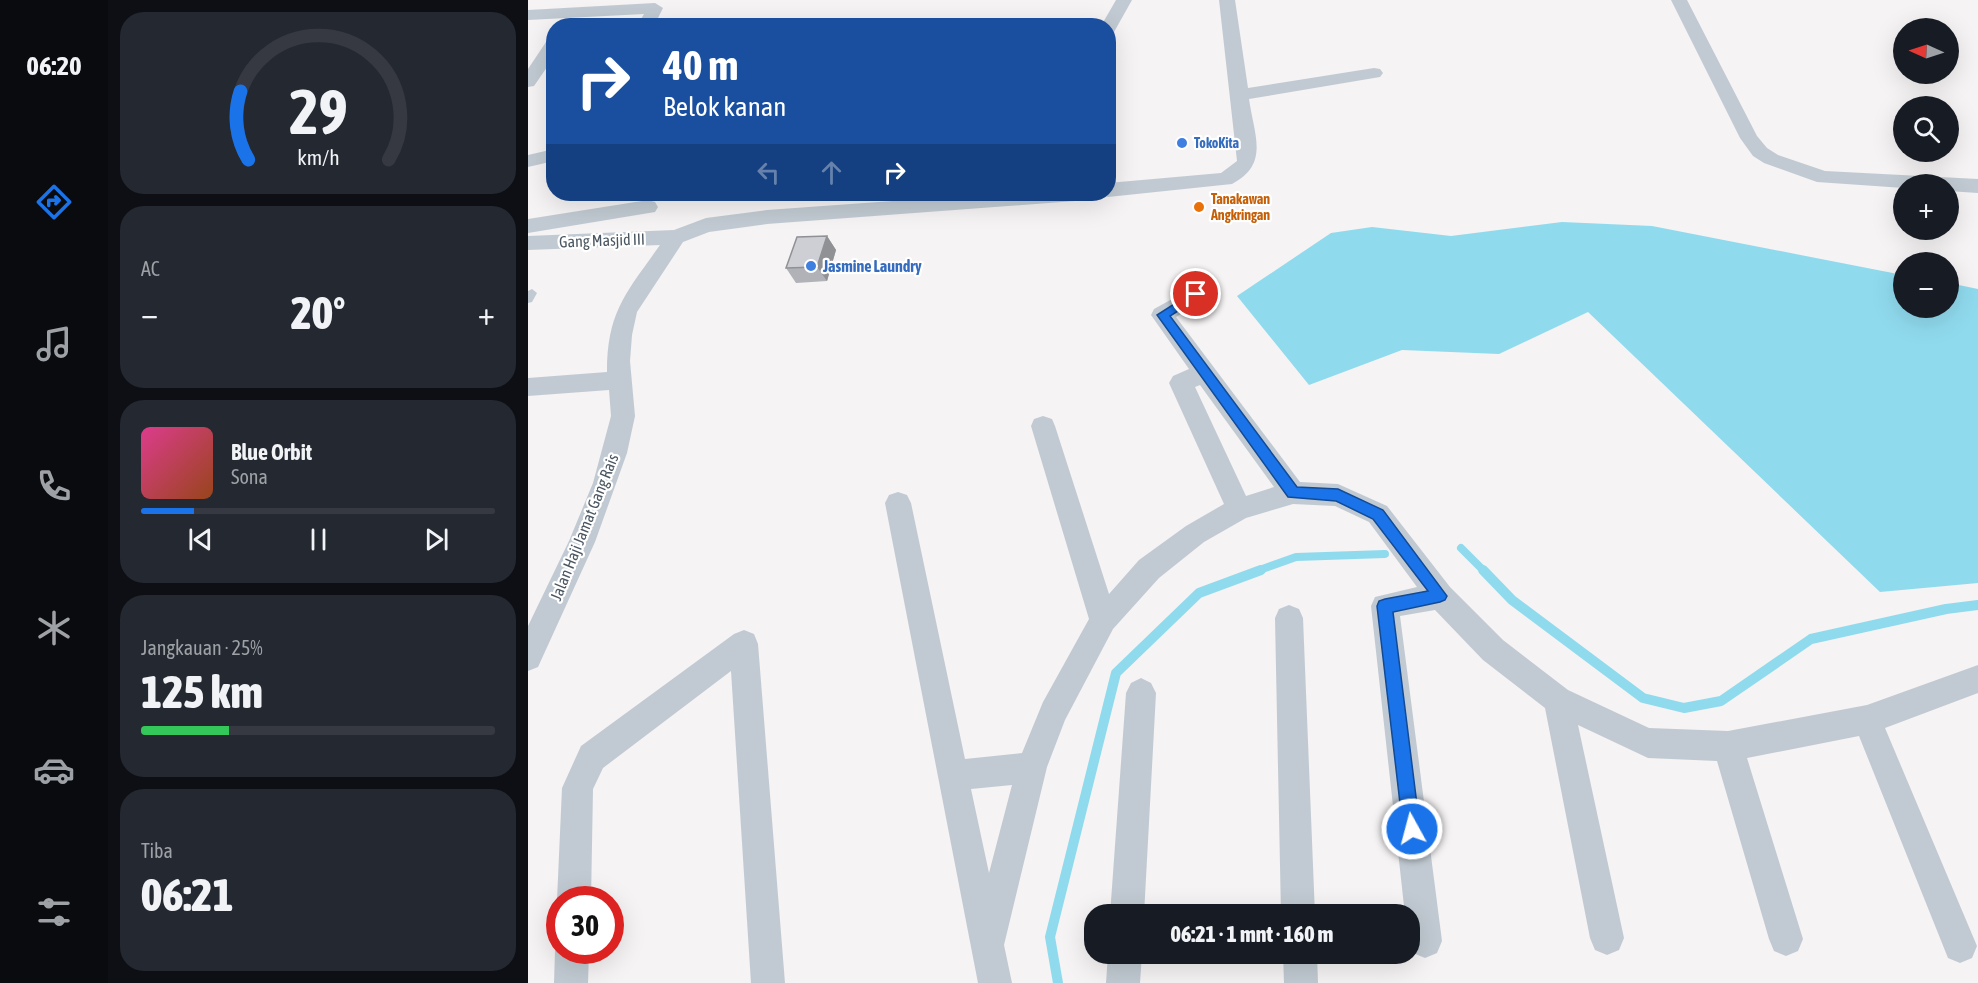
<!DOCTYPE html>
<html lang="id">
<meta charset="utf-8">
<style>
:root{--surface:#171b24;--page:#242831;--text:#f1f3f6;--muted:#9ea1a6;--line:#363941;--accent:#1a73e8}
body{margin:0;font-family:"Asap Condensed",sans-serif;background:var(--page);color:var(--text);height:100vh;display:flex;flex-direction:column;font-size:22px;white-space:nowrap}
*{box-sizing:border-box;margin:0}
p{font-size:20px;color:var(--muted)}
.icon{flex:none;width:33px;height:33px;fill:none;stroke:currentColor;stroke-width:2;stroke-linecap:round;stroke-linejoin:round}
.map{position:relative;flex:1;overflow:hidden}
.sheet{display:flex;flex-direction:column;gap:12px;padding:12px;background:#0d0f14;width:420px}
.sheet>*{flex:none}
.banner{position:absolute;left:18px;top:18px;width:570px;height:183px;border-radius:24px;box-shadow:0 6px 24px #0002;background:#1a4fa0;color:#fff;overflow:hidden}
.needle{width:39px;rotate:273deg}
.fabs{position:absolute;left:1365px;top:18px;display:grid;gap:12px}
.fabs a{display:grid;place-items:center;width:66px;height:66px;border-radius:50%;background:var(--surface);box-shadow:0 6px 24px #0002;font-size:30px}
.speed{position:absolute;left:18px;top:886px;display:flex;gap:12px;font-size:30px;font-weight:700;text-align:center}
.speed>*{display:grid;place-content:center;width:78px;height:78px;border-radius:50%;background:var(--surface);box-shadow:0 6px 24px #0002;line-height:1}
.speed .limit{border:9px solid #d22;background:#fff;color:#111}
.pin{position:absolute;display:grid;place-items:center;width:51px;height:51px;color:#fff;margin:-26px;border:3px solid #fff;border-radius:50%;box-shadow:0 2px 6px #0007}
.me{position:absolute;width:66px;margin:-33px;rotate:353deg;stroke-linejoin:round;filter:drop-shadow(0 0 4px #0008)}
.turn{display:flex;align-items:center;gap:21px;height:126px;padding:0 18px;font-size:27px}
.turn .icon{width:78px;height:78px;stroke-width:2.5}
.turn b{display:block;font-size:42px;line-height:51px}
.lanes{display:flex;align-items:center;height:57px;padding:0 18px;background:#0003;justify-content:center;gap:30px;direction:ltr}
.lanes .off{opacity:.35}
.big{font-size:45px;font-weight:800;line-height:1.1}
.sheet .widget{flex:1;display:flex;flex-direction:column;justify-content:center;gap:9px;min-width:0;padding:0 21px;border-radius:24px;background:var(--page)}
.sheet .dial{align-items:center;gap:0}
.dial svg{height:156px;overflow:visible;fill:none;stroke:var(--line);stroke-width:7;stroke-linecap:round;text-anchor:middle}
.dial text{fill:var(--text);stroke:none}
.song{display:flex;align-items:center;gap:18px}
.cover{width:72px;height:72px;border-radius:9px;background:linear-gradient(135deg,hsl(330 70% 55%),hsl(20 70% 35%))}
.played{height:6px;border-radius:3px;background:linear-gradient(90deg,var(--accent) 15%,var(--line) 15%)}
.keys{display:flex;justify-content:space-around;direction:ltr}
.heat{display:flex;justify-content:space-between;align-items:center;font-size:33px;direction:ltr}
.charge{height:9px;border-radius:4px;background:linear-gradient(90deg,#34c759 25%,var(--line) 0)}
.trip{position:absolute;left:556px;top:904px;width:336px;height:60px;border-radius:24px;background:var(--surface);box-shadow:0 6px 24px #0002;font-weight:800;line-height:60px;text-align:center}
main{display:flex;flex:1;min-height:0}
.tabs{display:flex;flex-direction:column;width:108px;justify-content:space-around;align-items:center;background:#090b0e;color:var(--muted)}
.tabs .icon{width:42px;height:42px}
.tabs .on{color:var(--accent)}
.tabs b{font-size:27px;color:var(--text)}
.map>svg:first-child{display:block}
.water{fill:#90daee}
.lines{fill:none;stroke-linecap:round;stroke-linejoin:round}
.stream-far1{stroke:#90daee;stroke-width:8}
.stream{stroke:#90daee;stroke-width:10}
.lane{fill:#c1cad2;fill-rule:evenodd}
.street{fill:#c1cad2;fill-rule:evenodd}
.wall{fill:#b0b2b7}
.shaded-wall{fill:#909195}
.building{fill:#cdcfd5;stroke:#909195;stroke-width:1.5}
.route{fill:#1a73e8;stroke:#114b97;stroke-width:1.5}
.shop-dot{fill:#3f7fe0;stroke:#fff;stroke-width:2}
.food-dot{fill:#e8710a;stroke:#fff;stroke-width:2}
.labels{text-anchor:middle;stroke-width:4.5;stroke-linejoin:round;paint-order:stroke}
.far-shop-label{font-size:14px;font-weight:bold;fill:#366cbe;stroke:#fff;text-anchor:start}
.far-food-label{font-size:14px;font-weight:bold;fill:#c56008;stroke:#fff;text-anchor:start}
.street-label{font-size:16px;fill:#4a5661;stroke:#fff}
.shop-label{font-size:16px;font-weight:bold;fill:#366cbe;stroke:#fff;text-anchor:start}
</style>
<main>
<nav class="tabs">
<b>06:20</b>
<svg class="icon on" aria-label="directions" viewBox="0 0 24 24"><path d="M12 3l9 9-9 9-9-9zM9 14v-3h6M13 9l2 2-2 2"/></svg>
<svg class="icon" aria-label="music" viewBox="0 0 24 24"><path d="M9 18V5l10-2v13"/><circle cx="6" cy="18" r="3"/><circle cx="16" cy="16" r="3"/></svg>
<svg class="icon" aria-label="phone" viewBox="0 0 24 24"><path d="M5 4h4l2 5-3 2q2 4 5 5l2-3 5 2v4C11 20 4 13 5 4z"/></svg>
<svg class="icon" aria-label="climate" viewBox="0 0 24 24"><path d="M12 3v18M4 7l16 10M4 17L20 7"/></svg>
<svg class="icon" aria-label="car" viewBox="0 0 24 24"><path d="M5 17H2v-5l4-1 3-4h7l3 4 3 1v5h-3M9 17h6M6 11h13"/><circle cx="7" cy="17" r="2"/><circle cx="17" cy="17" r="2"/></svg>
<svg class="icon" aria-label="filters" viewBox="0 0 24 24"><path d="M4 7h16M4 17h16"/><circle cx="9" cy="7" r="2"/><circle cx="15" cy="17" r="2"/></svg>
</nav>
<section class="sheet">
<div class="widget dial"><svg viewBox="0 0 100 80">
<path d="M14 69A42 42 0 1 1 86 69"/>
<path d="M14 69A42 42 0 0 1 10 34" stroke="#1a73e8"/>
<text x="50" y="56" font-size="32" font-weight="700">29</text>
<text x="50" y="72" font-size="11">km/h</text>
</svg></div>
<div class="widget"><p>AC</p>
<div class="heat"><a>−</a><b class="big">20°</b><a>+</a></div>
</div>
<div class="widget">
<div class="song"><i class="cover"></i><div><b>Blue Orbit</b><p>Sona</p></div></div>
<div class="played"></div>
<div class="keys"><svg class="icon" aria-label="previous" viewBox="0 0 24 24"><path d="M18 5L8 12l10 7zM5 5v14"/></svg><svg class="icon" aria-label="pause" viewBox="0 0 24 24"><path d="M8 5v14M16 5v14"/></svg><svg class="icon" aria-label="next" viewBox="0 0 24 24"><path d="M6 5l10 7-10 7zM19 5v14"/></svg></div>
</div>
<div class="widget"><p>Jangkauan · 25%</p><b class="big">125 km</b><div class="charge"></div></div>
<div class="widget"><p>Tiba</p><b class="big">06:21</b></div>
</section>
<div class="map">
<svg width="1450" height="983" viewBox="0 0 1450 983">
<rect width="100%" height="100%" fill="#f5f3f3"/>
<path class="water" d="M1034 222 1124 226 1375 275 1376 308H1420L1421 283 1450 289V583L1352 592 1060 312 971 354 874 350 781 385 709 296 803 233 844 227 923 236Z"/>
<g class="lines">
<path class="stream-far1" d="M933 548 956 571
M729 571 768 557 857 554"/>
<path class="stream" d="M955 570 984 600 1115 698 1156 708 1193 701 1283 639 1418 609 1450 605
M530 983 522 937 588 673 671 593 733 570"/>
<path class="lane" d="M4 289 9 293 4 302 0 303V291Z"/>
<path class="street" d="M588 0H604L586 32 580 33V26H573Z
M691 0H707L720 88 846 68 852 69 855 73 852 77 846 78 721 99C726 135 742 164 704 184L580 197 573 195 580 194V183L693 173 709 161Z
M1143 0H1159L1229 136 1239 148 1250 155 1297 171 1450 179V193L1420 191V184H1376V188L1289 182 1236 163 1225 156 1212 138Z
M127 3 135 8 126 26H109L116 14 0 20V10Z
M26 38V57L6 86 0 87V69L20 39Z
M26 149V161L0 167V155Z
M462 194H557L554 199 547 201 239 224 181 232 155 242 109 312 104 335 102 361 107 416 99 453 67 542 10 667 0 671V626L41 541 65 483 83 416 81 390 0 396V378L79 372C79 311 99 292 132 245L0 250V236L146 230 178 218 239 210Z
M120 200 127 202 130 207 127 212 0 233V219Z
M668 286 676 288 679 294 676 300 648 317 772 482 810 484 859 506 922 587 975 640 1040 690 1121 728 1200 731 1339 705 1450 665V693L1357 728 1449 946 1444 958 1432 963 1420 958 1331 736 1219 758 1275 939 1270 951 1258 956 1246 951 1241 939 1189 761 1120 758 1050 725 1096 938 1091 950 1079 955 1067 950 1062 938 1017 708 955 660 907 610 872 616 914 941 909 953 897 958 885 953 882 946V915H877L843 606 847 597 889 587 841 522 807 506 765 504 718 518 676 542 631 578 585 629 537 720 519 767 476 945 484 983H450L357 503 361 495 370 492 379 495 383 503 437 759 494 753 515 702 561 619 503 426 506 419 515 416 524 419 527 426 581 594 611 560 658 526 696 504 641 383 645 376 661 369 623 315 626 309ZM672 385 746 487 718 496 667 387ZM484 785 461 873 443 789Z
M761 605 771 609 775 618 787 915H753L747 618 751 609Z
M216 630 226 634 230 644 257 983H223L203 671 75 768 65 789 63 900H32V905L29 900 34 788 53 746 206 634Z
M613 678 623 683 628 693 616 915H582L598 693 603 683Z
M32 940V951H61L60 983H26L27 951Z
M580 954H614L612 983H578Z
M755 954H789L790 983H756Z"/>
</g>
<path class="wall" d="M299 236 308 250 299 281 268 283 258 268Z"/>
<path class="shaded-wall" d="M299 236 308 250 299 281 289 267Z"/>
<path class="building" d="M299 236 289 267 258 268 269 237Z"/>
<path class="route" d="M668 290 672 291V297L642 316 769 487 810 489 855 510 919 596 917 600 912 602 865 612 892 829 890 835 884 838 877 835 875 829 849 606 851 601 857 599 900 591 845 519 808 501 760 497 629 315Z"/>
<g class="shop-dot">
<circle cx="654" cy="143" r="6"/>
<circle cx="283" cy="266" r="6"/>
</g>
<circle class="food-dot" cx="671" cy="207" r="6"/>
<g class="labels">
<g class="far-shop-label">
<text x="666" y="148">TokoKita</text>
</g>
<g class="far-food-label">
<text x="683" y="204">Tanakawan<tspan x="683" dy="16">Angkringan</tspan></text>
</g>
<g class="street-label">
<text transform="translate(74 240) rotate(-2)" y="6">Gang Masjid III</text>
<text transform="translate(56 527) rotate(-68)" y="6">Jalan Haji Jamat Gang Rais</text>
</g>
<g class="shop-label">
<text x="295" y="272">Jasmine Laundry</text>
</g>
</g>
</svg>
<div class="fabs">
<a><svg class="needle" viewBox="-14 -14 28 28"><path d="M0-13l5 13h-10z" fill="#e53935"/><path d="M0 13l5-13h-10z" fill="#9ea1a6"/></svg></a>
<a><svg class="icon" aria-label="search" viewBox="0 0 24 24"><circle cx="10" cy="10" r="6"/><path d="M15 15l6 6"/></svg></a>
<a>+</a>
<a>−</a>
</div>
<div class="speed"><div class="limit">30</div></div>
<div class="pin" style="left:668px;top:294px;background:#d93025"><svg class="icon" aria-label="arrive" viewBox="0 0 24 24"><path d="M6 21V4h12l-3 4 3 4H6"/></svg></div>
<svg class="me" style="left:884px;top:829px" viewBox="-20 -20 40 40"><circle r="17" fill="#1a73e8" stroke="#fff" stroke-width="3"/><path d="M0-11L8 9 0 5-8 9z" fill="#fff"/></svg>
<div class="trip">06:21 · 1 mnt · 160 m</div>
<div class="banner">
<div class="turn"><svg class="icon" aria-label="right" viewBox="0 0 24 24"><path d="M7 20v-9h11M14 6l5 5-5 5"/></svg><div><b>40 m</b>Belok kanan</div></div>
<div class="lanes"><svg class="icon off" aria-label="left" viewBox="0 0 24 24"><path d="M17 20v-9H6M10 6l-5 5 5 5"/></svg><svg class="icon off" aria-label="ahead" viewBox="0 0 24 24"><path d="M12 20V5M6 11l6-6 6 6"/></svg><svg class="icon" aria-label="right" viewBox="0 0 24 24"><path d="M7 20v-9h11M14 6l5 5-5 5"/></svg></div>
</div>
</div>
</main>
